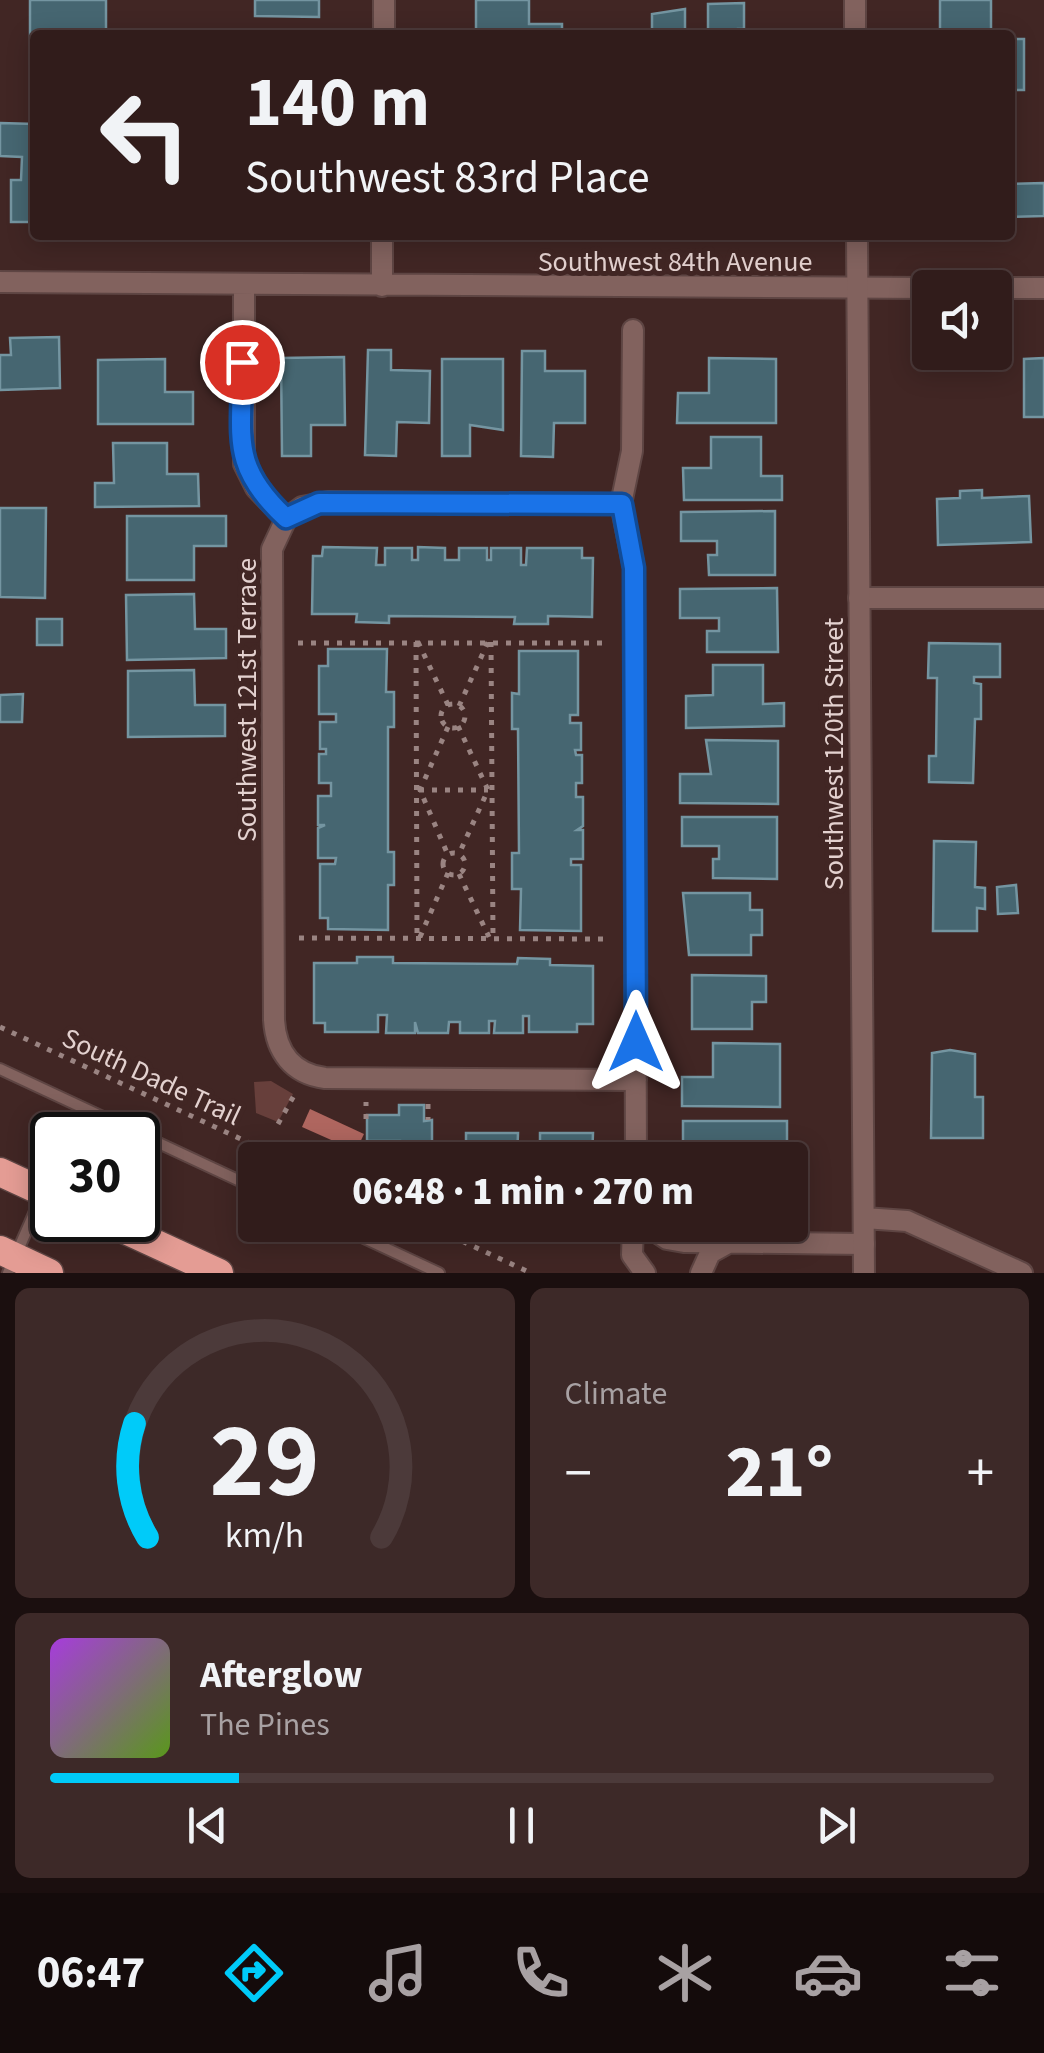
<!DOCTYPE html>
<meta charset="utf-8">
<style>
:root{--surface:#311c1b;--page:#3d2928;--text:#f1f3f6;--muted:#a8a1a3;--line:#4c3a3a;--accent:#00cbf9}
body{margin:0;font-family:"Source Sans 3",sans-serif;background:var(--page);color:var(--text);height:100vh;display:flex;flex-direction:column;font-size:38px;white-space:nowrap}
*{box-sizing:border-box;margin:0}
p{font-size:32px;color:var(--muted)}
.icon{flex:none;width:55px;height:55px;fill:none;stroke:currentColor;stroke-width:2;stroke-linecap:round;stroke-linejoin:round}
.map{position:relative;height:1273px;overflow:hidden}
.sheet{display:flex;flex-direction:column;gap:15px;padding:15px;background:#1b0f0f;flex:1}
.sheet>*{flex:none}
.hud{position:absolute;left:30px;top:30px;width:985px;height:210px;border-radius:10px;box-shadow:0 5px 25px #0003,0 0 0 2px var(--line);background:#311c1b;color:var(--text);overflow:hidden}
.buttons{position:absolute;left:912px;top:270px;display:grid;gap:20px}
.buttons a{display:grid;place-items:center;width:100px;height:100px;border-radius:10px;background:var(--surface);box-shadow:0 5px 25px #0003,0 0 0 2px var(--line);font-size:50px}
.speed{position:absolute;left:30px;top:1112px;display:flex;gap:20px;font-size:50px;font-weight:700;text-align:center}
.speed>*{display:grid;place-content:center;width:130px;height:130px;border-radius:50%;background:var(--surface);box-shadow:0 5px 25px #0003,0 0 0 2px var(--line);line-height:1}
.speed .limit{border:5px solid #111;border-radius:15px;background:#fff;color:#111}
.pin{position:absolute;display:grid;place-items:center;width:85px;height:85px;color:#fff;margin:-42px;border:5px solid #fff;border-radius:50%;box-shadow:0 2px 10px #0007}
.me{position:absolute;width:110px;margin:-55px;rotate:0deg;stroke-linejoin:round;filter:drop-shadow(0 0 8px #0008)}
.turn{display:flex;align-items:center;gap:35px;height:210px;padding:0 50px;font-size:45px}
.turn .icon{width:130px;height:130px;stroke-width:2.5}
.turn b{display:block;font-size:70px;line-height:85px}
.big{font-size:75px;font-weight:800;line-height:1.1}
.sheet .widget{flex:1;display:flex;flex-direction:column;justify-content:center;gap:15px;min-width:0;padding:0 35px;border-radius:15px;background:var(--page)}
.sheet .dial{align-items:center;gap:0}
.dial svg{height:260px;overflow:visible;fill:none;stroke:var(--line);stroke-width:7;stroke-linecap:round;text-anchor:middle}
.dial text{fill:var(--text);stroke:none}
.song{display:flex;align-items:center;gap:30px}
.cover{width:120px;height:120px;border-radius:15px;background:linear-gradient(135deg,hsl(280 70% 55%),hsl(90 70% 35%))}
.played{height:10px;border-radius:5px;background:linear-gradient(90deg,var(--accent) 20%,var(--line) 20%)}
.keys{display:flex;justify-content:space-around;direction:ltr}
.heat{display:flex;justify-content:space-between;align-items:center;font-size:55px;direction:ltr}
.sheet .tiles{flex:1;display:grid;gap:15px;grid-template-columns:1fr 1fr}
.widget:last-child{grid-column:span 2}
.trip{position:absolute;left:238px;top:1142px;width:570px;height:100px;border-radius:10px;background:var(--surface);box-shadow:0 5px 25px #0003,0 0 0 2px var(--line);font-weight:800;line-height:100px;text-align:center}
.menu{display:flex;height:160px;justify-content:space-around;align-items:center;background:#140b0b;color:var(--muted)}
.menu .icon{width:70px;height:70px}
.menu .active{color:var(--accent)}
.menu b{font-size:45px;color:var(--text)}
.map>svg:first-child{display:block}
.green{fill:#673f3b}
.water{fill:#af665f}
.building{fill:#466671;stroke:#7495a1;stroke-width:2.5}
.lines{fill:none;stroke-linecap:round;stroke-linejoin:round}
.service-casing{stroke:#5e4543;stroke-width:14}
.minor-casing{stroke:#5e4543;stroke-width:24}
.tertiary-casing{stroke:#5e4543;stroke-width:24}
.trunk-casing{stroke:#5e4543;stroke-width:31}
.path{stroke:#9a8482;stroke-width:5;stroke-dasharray:5 8;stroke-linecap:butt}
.service{stroke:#82625e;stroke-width:10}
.minor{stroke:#82625e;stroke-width:20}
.tertiary{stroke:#82625e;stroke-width:20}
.trunk{stroke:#e49c94;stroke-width:28}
.route-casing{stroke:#114b97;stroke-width:25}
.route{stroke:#1a73e8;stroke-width:18}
.labels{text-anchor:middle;stroke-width:10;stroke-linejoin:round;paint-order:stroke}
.street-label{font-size:28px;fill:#e3d1cf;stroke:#412624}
</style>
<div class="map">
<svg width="1044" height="1273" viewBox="0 0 1044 1273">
<rect width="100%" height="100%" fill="#412624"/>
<path class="green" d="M271 1081 293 1094 278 1122 256 1113 254 1082Z"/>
<path class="water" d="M310 1109 364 1134 356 1151 302 1127Z"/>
<path class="building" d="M30 0H106V35H35V46H30Z
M255 0H319V17L255 16Z
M476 0H529V24H562V35H476Z
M940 0H991V35H940Z
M744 3V29H738V35H708V4Z
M685 9V32L652 33V14Z
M1010 39H1024V90H1010Z
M0 123 35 124V222H11V180H21L22 157 0 156Z
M1044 183V216L1010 217V184Z
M59 337 60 388 0 390V355H11L10 338Z
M368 350H391V370L430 371 429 423 397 422 396 456 365 455Z
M522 351H545V371H585V423H554L553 457 521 456Z
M344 357 345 425H311V456H282L281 358Z
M709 358 776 359V423H677L678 393H709Z
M1044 358V417H1024V359Z
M165 359V392H193V424H98V360Z
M442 359H503V430L470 425V456H442Z
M711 437H761V476H782V500H684L683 468H711Z
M113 443H167V474H198L199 506 95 507V483H114Z
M982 490V498L1029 496 1031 542 938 545 937 499 960 498V491Z
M0 508H46L45 598 0 597Z
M775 511V575H709L708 555H717V541H681V512Z
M127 516H226V546H194V580H127Z
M323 547 377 548 376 565H385V548H412V560H418V547L445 548V560H459V548H487V560H491V548H521V565H526L527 548H582V558H593L592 617 548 616V624H514L515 617 389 616V623L356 622 357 614H312L313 556H322Z
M777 588 778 652H707V631H719V618H680V589Z
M194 594 195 629H226V658L127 660 126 595Z
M37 619H62V645H37Z
M929 643 1000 644V677H974V683L981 684V719H975L973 783 929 782V756H936L937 678H928Z
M328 649H387L386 692H394V727H388V852H394V885H388V930L328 929V918H320V864H335L336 858H318V828L325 825H318V796H331V783H319V754H326V749H320V722H336V714H319V666H328Z
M519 651H578V715H570V723H581V750H575L576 755H582V783H576V797H583V826L577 830H583V859H571V865H581V931L520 930 521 889H512V853H519L518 729H512V693L519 694Z
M713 665H763V704L784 703V726L686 728V696L713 695Z
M194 670 195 705H225V736L128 737V671Z
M23 694 22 722H0V695Z
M706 740 778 741V804L680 803V774H711Z
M682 817H777V879L713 878V859H719V846H682Z
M934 841 976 842 975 887 985 888V909L977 908V931H933Z
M1016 885 1018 913 998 914 997 887Z
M683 893H750V910H762V935H751V955H689Z
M357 957H393V963L517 964 518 958 550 959V965L593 966V1024H577V1032H529V1016H523V1033H494L495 1021H489V1033H460V1022H449L448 1033H418L415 1022V1033H386L387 1015H378V1032H325V1023H314V963H357Z
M692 975 766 976V1002H752V1029H692Z
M713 1043 780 1044V1107L682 1106V1077H713Z
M950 1050 975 1054V1097H983V1138H931L932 1053Z
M399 1105H424V1121L432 1120V1160H400V1141H367V1115H399Z
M683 1121H787V1145H768V1160H716V1154H683Z
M466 1133H518L517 1160H466Z
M540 1133H593L592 1160H540Z"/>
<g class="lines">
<g class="service-casing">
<path id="service" d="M0 1069 255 1188
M336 1225 439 1273
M8 1273 43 1193"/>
</g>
<g class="minor-casing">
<path id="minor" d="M384 35V0
M0 282 930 288
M244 284V464L256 488 286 519 272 549 274 1020C276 1052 293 1074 325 1078L636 1080
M382 286V235
M995 288H1044
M633 330 632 451 621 504 634 568 636 1160
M286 519 302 507 328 502 621 504
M859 598H1044
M633 1225 632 1255 645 1273
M646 1225 667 1239 684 1242 864 1244
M701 1273 710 1253 728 1243"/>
</g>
<g class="tertiary-casing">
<path id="tertiary" d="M855 0V35
M857 235 864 1273
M864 1218 907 1221 1022 1273"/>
</g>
<g class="trunk-casing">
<path id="trunk" d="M0 1172 52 1196
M104 1220 219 1273
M0 1250 49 1273"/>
</g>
<path class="path" d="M416 642 417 937
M418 642 448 705
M491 642 493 938
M298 643H609
M441 716a12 12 0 1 1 24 0a12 12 0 1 1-24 0Z
M459 706 488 642
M458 726 488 790 459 854
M448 727 420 790 448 855
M419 790H488
M443 864a11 11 0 1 1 22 0a11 11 0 1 1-22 0Z
M459 874 489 937
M420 937 448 873
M299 938 610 939
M0 1027 286 1160
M428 1104V1120
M366 1119V1102
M278 1124 296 1092
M427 1225 531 1273"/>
<use href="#service" class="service"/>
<use href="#minor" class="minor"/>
<use href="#tertiary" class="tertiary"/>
<use href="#trunk" class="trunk"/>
</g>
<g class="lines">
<g class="route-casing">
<path id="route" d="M242 362C243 436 228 464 286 518L319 503 622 504 634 568 636 1042"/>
</g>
<use href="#route" class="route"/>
</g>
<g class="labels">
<g class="street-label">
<text x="675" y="271">Southwest 84th Avenue</text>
<text transform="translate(246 700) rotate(-90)" y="10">Southwest 121st Terrace</text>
<text transform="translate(833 754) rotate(-90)" y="10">Southwest 120th Street</text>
<text transform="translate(152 1076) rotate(25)" y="10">South Dade Trail</text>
</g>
</g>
</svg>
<div class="buttons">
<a><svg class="icon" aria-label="sound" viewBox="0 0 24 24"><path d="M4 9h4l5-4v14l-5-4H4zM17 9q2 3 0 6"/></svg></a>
</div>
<div class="speed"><div class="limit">30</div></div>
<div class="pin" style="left:242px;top:362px;background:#d93025"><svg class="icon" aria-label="arrive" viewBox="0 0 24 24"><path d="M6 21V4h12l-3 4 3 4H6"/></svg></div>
<svg class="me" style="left:636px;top:1042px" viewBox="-20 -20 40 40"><path d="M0-17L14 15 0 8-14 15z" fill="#1a73e8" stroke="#fff" stroke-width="4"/></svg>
<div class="trip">06:48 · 1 min · 270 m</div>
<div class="hud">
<div class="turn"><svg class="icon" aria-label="left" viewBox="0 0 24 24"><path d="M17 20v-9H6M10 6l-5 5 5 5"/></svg><div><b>140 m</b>Southwest 83rd Place</div></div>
</div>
</div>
<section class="sheet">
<div class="tiles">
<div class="widget dial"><svg viewBox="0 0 100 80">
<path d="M14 69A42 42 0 1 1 86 69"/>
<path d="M14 69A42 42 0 0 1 10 34" stroke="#00cbf9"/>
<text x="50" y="56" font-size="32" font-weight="700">29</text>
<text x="50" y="72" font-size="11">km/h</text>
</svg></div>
<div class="widget"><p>Climate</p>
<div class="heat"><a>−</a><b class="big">21°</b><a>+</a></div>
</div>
<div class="widget">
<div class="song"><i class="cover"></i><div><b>Afterglow</b><p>The Pines</p></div></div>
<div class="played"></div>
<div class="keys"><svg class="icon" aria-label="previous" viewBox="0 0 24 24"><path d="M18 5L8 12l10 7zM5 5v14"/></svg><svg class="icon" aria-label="pause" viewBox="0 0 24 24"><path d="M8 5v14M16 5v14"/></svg><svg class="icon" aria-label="next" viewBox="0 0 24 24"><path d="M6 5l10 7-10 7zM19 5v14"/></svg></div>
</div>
</div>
</section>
<nav class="menu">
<b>06:47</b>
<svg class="icon active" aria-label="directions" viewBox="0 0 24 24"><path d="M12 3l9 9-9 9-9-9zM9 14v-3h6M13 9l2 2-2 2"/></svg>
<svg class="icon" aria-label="music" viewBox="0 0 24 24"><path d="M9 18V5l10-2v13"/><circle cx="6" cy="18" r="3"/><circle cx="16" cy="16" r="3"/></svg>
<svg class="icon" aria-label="phone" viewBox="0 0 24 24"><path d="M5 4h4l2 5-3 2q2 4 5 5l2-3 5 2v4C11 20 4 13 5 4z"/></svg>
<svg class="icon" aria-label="climate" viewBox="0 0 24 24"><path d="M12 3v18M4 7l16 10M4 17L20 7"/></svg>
<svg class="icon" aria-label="car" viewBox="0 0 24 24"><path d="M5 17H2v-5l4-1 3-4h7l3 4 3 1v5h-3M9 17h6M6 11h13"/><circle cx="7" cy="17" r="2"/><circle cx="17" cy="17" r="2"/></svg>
<svg class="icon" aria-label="filters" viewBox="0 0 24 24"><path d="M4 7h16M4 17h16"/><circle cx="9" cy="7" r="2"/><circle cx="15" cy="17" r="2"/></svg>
</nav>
